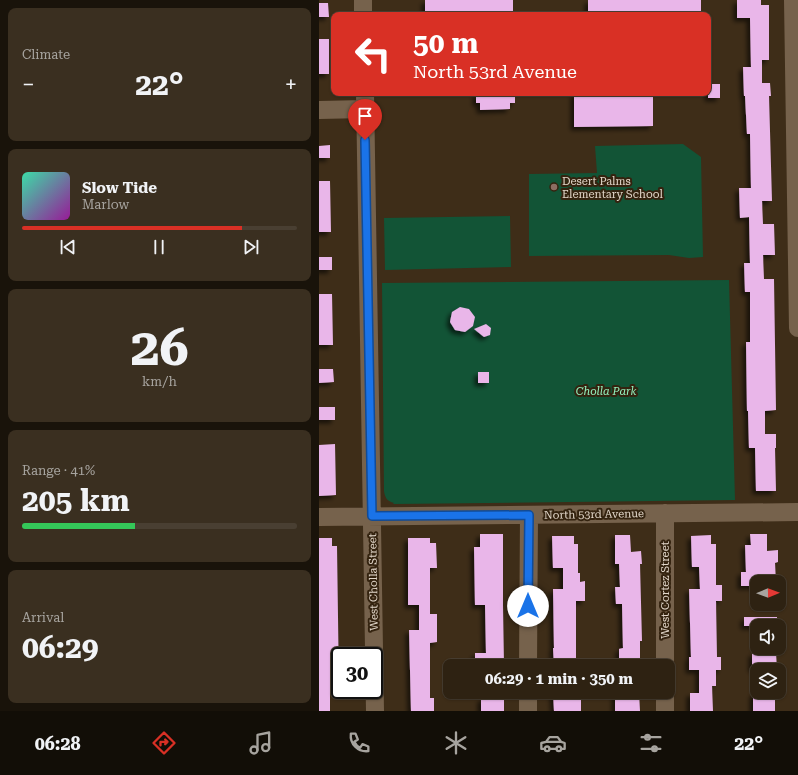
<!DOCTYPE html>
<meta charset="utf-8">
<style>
:root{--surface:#2e2212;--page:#3a2f20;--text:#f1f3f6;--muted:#a7a49f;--line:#493f32;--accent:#d93025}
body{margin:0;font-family:"Roboto Serif",serif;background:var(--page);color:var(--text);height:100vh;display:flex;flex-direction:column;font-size:15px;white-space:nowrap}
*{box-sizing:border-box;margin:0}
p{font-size:13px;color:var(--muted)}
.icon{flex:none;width:22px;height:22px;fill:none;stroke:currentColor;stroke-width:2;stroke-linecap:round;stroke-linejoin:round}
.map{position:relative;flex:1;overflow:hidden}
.drawer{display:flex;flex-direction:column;gap:8px;padding:8px;background:#19130a;width:319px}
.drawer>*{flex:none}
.guide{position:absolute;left:12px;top:12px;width:380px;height:84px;border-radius:8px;box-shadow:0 1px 3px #0004,0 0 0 1px var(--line);background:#d93025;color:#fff;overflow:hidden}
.needle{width:26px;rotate:89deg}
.controls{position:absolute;left:431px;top:575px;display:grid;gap:8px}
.controls a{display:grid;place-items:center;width:36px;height:36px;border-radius:8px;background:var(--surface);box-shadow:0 1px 3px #0004,0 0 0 1px var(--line);font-size:20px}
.speed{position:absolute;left:12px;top:647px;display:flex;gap:8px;font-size:20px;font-weight:700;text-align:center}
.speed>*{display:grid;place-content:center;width:52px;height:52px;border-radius:50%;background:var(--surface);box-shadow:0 1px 3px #0004,0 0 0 1px var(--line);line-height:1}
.speed .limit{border:2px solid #111;border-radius:6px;background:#fff;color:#111}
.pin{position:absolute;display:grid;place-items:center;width:34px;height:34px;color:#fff;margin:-41px -17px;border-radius:50% 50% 50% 0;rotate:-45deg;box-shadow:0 0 4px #0007}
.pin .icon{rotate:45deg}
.me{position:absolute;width:44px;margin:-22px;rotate:0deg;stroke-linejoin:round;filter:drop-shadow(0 0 3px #0008)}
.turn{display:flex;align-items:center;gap:14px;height:84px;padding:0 16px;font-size:18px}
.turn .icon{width:52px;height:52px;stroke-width:2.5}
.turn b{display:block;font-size:28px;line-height:34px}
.big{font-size:30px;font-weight:700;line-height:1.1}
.drawer .tile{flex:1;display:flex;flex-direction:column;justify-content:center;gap:6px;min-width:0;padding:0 14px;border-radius:8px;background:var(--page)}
.drawer .dial{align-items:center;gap:0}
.dial b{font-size:52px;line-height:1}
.song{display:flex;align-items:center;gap:12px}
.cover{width:48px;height:48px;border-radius:6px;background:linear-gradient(135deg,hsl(160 70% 55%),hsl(300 70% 35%))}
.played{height:4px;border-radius:2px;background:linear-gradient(90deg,var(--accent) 80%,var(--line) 80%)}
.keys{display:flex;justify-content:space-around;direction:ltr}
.heat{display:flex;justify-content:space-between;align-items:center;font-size:22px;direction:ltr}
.charge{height:6px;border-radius:3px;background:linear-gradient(90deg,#34c759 41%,var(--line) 0)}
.trip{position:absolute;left:124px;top:659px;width:232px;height:40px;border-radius:8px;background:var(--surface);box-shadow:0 1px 3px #0004,0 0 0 1px var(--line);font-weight:700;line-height:40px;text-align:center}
.menu{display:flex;height:64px;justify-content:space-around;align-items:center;background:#120e07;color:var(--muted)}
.menu .icon{width:28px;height:28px}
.menu .selected{color:var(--accent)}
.menu b{font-size:18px;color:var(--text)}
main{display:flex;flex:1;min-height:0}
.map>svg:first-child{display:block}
.green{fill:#125436}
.building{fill:#e9b6e9;filter:url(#shadow)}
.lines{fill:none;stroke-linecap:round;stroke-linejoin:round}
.minor{stroke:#76624c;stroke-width:18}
.route-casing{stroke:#114b97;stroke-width:10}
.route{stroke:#1a73e8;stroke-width:7}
.education-dot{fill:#8d6e63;stroke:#34230f;stroke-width:1.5}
.labels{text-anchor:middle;stroke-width:4;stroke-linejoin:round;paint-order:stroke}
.poi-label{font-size:11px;fill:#e2d7ca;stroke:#34230f;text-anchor:start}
.park-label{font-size:11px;font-style:italic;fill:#94f4c0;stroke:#34230f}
.street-label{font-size:11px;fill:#e2d7ca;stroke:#34230f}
</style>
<main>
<section class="drawer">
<div class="tile"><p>Climate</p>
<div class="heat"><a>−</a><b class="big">22°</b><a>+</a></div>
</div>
<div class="tile">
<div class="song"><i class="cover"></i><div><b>Slow Tide</b><p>Marlow</p></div></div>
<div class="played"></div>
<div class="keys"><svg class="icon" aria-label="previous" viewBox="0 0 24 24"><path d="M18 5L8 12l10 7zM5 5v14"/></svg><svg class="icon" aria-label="pause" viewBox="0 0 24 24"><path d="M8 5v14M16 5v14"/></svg><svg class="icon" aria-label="next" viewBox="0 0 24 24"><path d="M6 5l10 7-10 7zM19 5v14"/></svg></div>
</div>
<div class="tile dial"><b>26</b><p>km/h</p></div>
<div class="tile"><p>Range · 41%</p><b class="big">205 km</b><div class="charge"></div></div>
<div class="tile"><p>Arrival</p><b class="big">06:29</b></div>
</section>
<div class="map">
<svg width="479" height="711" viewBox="0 0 479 711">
<defs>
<filter id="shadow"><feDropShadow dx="-3.5" dy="3.5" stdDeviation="2" flood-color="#0009"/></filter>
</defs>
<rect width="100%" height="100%" fill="#3e2d18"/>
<path class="green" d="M364 144 382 157 384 257 370 258 350 255 210 256V174L278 173 276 146Z
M191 216 192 267 66 270 65 218Z
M410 280 416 500 74 504 75 503C68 501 66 498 65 491L63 283Z"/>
<path class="building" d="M106 0H194V15H106Z
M269 0H382V15H269Z
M418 0H442V5H450V60H443V83H451L452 96H450L453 201H443L444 224H455L456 255H444L445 279H455L457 410 446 411V434H457V448H456L457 491H437L436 448H430L429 411H428L427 342H431V292H426L425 263H431L430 217 421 218 420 188H432L431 134H428L426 96H425L424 67H432L431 18H418Z
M0 3H9L10 17H0Z
M0 39H10V74H0Z
M389 84H401V98H389Z
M157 93H196V103H191V109L161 110V103H157Z
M255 93H334V126L255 127Z
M11 145V158H0V146Z
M0 181H11L12 232H0Z
M0 257H13V270H0Z
M0 294H13L14 345H0Z
M141 307 150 309 156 317 154 326 146 332 136 330 131 322 133 312Z
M167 324 172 328 171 335 165 337 155 329Z
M0 369H14L15 382 0 383Z
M159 372H170V383H159Z
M0 407H16V420H0Z
M16 444 17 495 0 496V445Z
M161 534H184V605L185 665H175V666H156V653H167L166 605H156L155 547H161Z
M431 534H448V551L459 550V562L456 563 457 582H438V586H422V572H427L426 545H432Z
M296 535H311L312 552 322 551 323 564H321L323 641H321V666H300V649L304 648 303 604H297L296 587H301L300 564H296Z
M392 535V544H397V585H403V601H397L398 657H402V670H397V686H393L394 711H371V693H380V670H370V657H372L370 589H381L380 567H373L372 536Z
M233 536H255V544H259V573H261V582L266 581V601H257V666H235L234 648H235L234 589H244V568H234Z
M0 538H13V546H18L20 688H11V711H0Z
M89 538H111V543H117L118 568H111V614H118V642L111 643V698H115V711H92L90 630H100V605H89Z
M425 617H458V626H425Z
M457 652 458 670H440V669H433V653Z
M167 692H185V711H162V698H167Z
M234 692H254V695H262V711H235Z
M296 692H320L321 711H296Z
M434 693H456V711H434Z"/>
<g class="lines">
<path class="minor" d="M44 0V15
M474 0 479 328
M46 93 56 711
M0 110 46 109
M0 517 479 512
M209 666 210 515
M346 666V513
M209 711V692
M346 711V692"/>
</g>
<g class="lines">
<g class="route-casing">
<path id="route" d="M46 140 53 516 210 515 209 606"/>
</g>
<use href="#route" class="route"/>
</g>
<circle class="education-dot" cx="235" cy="187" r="4"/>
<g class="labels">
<g class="poi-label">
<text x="243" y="185">Desert Palms<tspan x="243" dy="13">Elementary School</tspan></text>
</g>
<g class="park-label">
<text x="287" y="395">Cholla Park</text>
</g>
<g class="street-label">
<text transform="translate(275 514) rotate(-1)" y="4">North 53rd Avenue</text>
<text transform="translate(54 582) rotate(-91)" y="4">West Cholla Street</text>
<text transform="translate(346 590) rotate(-90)" y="4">West Cortez Street</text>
</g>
</g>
</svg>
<div class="controls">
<a><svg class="needle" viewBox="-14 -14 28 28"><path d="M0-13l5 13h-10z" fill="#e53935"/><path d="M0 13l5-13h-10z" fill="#a7a49f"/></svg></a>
<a><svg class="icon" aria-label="sound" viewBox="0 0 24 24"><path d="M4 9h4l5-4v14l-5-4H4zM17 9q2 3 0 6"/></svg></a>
<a><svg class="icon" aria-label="layers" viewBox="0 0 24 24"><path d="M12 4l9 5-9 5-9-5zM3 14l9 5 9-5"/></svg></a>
</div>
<div class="speed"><div class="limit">30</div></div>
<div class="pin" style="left:46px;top:140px;background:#d93025"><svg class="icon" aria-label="arrive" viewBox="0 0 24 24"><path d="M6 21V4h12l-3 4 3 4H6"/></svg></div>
<svg class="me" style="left:209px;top:606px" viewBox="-20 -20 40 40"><circle r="19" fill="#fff"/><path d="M0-13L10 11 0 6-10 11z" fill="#1a73e8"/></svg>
<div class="trip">06:29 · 1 min · 350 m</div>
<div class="guide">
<div class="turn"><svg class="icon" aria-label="left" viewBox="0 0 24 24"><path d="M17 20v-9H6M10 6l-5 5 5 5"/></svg><div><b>50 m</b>North 53rd Avenue</div></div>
</div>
</div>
</main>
<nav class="menu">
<b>06:28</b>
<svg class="icon selected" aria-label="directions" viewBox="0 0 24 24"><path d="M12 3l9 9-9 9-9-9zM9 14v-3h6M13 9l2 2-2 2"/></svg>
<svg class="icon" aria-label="music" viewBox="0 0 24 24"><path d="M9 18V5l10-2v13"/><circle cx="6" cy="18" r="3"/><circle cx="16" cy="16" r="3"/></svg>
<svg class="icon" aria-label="phone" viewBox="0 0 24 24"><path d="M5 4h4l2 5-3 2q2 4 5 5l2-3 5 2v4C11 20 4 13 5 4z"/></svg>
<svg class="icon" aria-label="climate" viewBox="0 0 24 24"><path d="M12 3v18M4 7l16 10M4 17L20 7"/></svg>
<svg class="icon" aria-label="car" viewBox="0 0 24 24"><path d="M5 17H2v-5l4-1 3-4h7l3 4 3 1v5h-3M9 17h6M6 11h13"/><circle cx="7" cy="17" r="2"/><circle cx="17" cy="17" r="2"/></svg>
<svg class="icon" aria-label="filters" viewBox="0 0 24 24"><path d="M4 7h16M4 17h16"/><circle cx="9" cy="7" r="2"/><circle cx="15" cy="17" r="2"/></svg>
<b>22°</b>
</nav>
